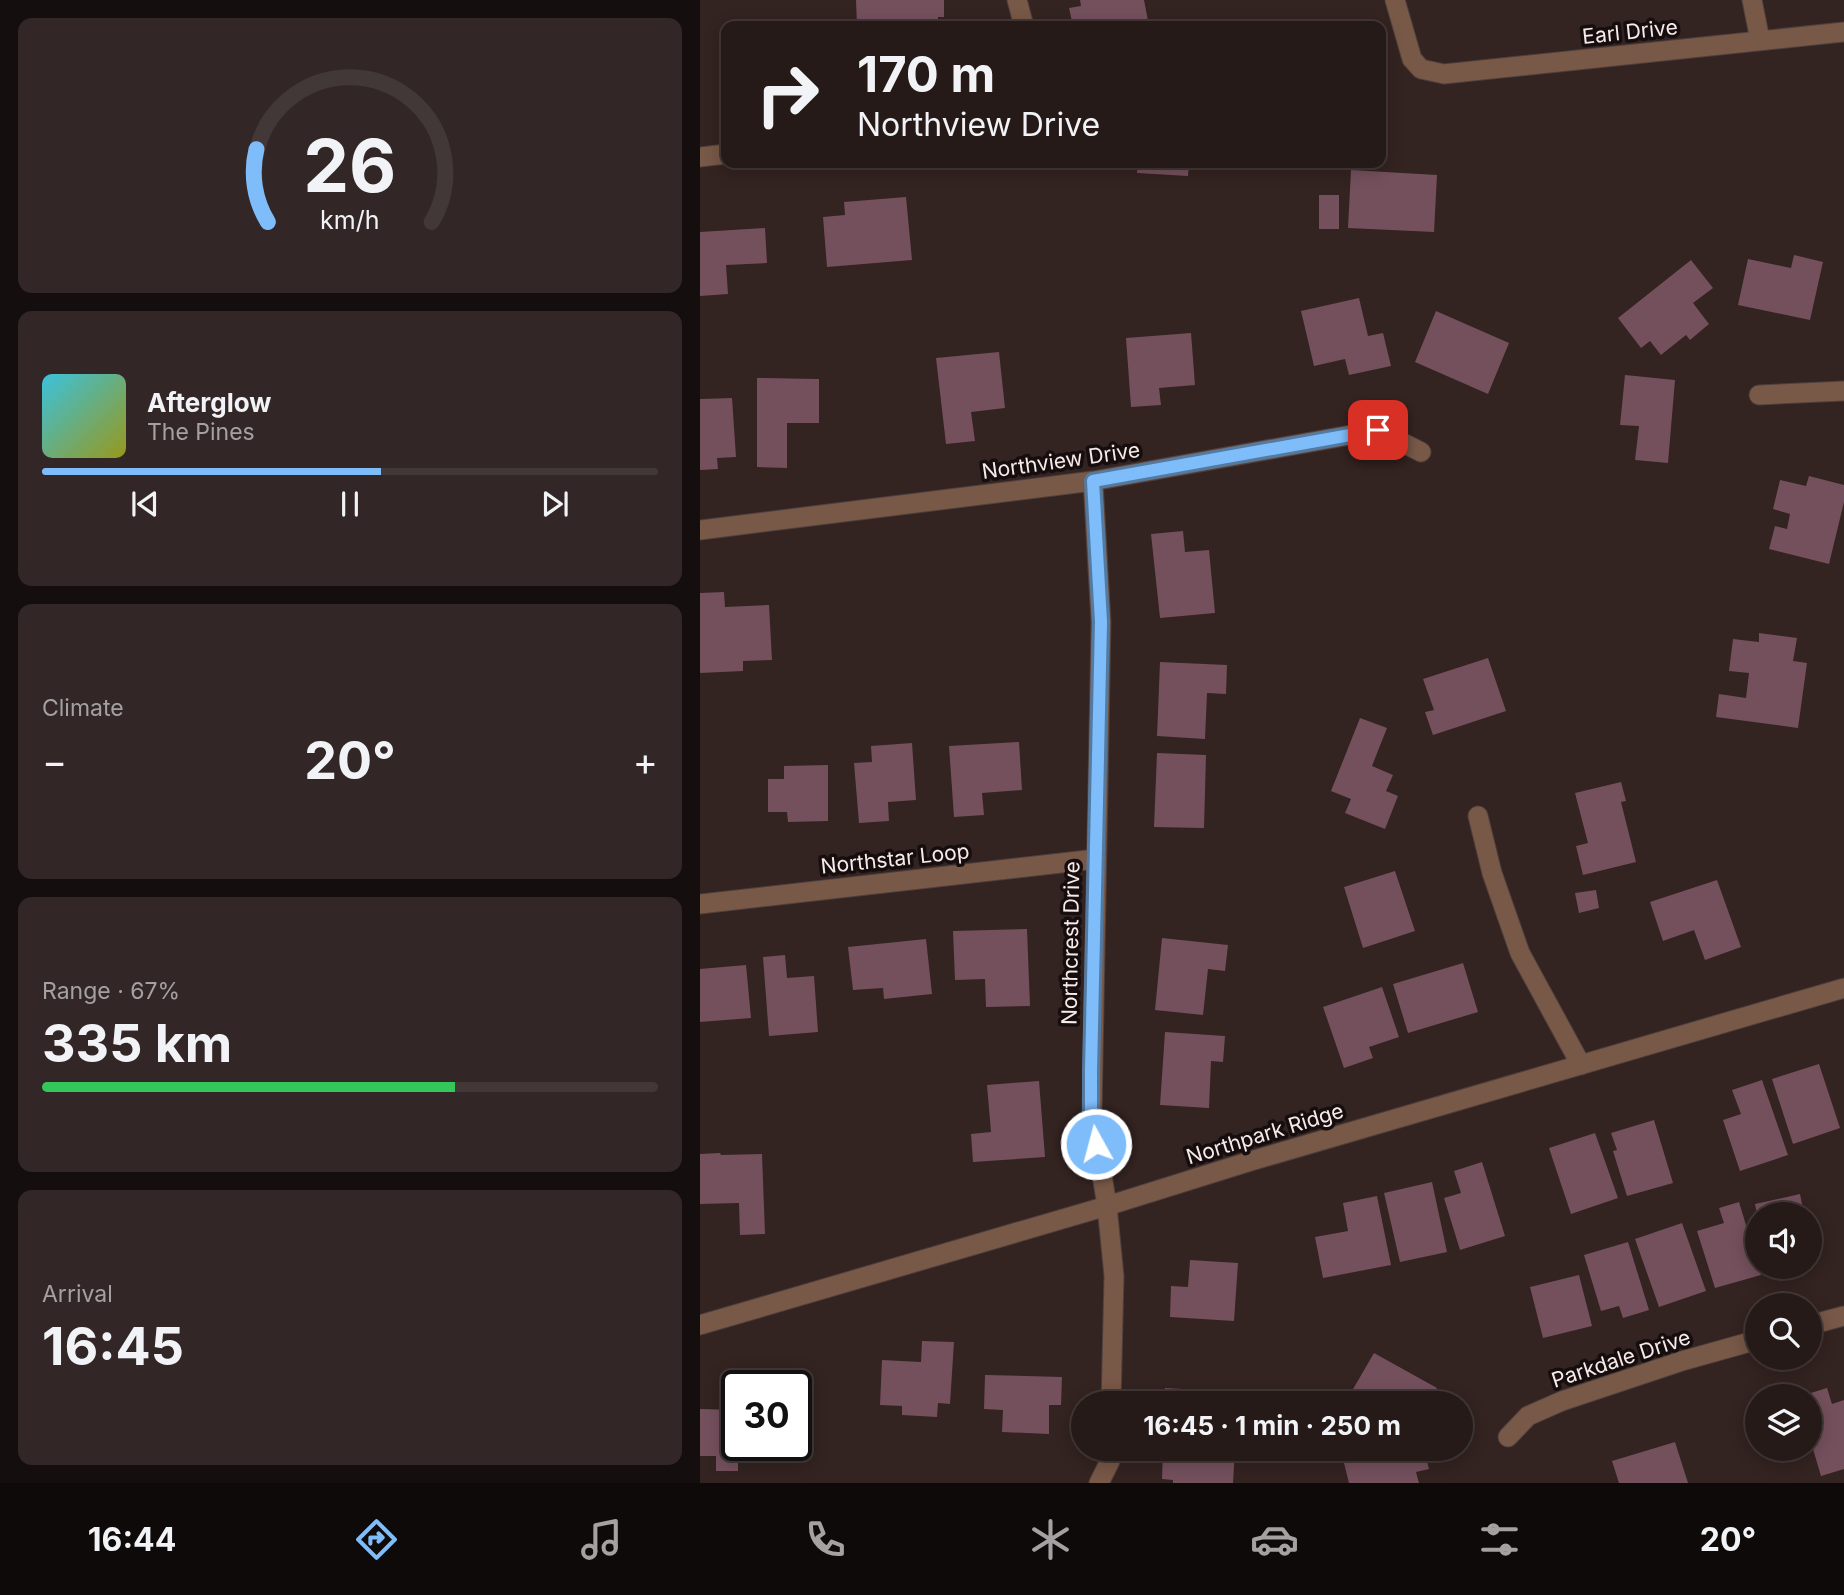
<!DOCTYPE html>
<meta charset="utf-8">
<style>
:root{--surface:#261a19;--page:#322726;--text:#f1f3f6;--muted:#a4a1a2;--line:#423838;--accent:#7fbdfa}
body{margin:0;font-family:Inter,sans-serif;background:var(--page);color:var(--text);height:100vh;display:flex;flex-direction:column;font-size:26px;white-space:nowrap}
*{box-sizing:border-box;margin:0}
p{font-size:23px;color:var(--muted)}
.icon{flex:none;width:38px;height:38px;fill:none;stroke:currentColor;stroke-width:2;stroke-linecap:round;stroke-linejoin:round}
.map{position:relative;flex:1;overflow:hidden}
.side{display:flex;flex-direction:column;gap:18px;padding:18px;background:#150e0e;width:700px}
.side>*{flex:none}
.top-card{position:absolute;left:21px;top:21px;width:665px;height:147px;border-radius:14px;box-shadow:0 4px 18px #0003,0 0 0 2px var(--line);background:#261a19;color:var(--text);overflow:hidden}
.controls{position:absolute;left:1045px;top:1202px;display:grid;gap:14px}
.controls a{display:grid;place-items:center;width:77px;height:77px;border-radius:50%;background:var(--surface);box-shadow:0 4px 18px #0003,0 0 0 2px var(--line);font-size:35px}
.speed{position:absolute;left:21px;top:1370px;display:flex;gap:14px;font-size:35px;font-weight:700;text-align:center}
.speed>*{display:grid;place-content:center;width:91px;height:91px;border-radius:50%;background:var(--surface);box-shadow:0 4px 18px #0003,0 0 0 2px var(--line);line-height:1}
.speed .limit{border:4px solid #111;border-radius:10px;background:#fff;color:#111}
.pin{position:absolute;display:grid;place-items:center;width:60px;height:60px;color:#fff;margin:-30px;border-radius:14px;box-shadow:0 4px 10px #0006}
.me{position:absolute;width:77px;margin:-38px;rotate:353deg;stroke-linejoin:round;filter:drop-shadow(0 0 5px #0008)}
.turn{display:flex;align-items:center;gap:24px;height:147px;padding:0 21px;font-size:32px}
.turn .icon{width:91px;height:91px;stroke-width:2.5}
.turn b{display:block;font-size:49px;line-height:60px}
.big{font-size:52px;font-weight:700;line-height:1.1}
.side .tile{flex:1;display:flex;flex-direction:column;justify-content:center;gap:10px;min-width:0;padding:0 24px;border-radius:14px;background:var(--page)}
.side .dial{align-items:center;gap:0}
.dial svg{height:182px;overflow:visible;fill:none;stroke:var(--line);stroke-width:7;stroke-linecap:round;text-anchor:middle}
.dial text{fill:var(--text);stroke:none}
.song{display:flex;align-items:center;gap:21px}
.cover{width:84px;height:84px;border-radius:10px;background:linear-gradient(135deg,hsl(190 70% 55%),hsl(60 70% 35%))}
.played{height:7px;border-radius:4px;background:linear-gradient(90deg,var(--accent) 55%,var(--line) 55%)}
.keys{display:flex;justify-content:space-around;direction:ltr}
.heat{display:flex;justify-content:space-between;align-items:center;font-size:38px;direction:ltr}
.charge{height:10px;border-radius:5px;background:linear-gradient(90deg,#34c759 67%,var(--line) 0)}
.trip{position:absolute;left:371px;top:1391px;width:402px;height:70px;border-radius:35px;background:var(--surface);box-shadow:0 4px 18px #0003,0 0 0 2px var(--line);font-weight:700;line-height:70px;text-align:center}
.tabs{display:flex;height:112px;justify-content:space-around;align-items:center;background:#0f0a0a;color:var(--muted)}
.tabs .icon{width:49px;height:49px}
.tabs .active{color:var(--accent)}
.tabs b{font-size:32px;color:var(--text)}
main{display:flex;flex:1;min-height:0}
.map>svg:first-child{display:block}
.building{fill:#74505d}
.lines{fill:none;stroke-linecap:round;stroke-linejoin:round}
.minor-casing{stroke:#4e3f3d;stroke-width:21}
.minor{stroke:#785847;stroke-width:19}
.route-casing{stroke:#537ba2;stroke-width:18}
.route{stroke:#7fbdfa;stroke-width:12}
.labels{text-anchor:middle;stroke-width:7;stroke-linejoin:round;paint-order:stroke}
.street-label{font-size:21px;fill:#f7ebea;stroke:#160e0e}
</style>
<main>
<section class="side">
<div class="tile dial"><svg viewBox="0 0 100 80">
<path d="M14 69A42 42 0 1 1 86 69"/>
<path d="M14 69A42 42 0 0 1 9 37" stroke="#7fbdfa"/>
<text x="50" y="56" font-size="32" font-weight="700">26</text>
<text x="50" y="72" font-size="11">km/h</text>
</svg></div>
<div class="tile">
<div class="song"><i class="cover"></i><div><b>Afterglow</b><p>The Pines</p></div></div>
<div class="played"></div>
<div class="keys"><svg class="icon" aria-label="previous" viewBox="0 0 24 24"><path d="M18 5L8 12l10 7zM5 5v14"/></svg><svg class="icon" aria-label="pause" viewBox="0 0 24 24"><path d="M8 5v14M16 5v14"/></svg><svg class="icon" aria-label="next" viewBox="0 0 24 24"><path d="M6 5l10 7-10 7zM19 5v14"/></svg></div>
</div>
<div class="tile"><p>Climate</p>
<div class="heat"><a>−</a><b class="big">20°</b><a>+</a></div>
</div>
<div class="tile"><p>Range · 67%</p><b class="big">335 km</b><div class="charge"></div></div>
<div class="tile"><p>Arrival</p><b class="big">16:45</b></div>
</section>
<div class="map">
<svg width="1144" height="1483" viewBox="0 0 1144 1483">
<rect width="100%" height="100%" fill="#332321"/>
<path class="building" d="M156 0H244V17H238V26H157Z
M380 0H444L449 26H373L369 8 381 6Z
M438 163H489L488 176 437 173Z
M651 170 737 175 734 232 648 228Z
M619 195H639V229H619Z
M206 197 212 260 127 267 123 217 145 215 144 202Z
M65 228 67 263 26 265 28 294 0 296V232Z
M1094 255 1123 262 1110 320 1038 305 1048 259 1091 268Z
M991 260 1013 288 993 303 1009 324 990 340 986 335 961 355 950 341 941 348 918 318Z
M659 298 668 336 683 333 691 366 649 375 645 359 614 366 601 311Z
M736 311 809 343 788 394 715 362Z
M491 333 495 385 459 388 461 405 431 407 426 338Z
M299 352 305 408 271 412 275 441 246 444 236 358Z
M925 375 975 380 968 463 935 460 939 426 920 425Z
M57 378 119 379V423H87V468L57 467Z
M32 398 36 457 17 458 18 469 0 470V399Z
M1109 476 1144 485V502L1129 564 1069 549 1075 526 1087 529 1090 514 1073 509 1080 480 1106 486Z
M483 531 485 552 509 550 515 613 460 618 451 534Z
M24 592 25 607 69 605 72 660 43 661V671L0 673V593Z
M1059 633 1097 638 1093 661 1107 663 1098 728 1016 717 1019 694 1046 698 1049 673 1029 671 1033 639 1059 642Z
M788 658 806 711 733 735 725 712 734 710 723 679Z
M460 662 527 665 526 694 507 693 505 739 457 736Z
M660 718 687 728 672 766 693 775 686 791 698 796 685 829 645 813 651 799 631 791Z
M319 742 322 790 282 793 284 815 254 817 249 746Z
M212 743 216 800 188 802 189 821 159 823 154 763 172 762 171 746Z
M457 753 506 755 504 828 454 827Z
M128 765V821L88 822 87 812H68V779H84V766Z
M921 782 926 801 921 802 936 862 883 875 876 846 888 843 875 793Z
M695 871 715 931 663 948 644 887Z
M1017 880 1041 947 1005 960 994 930 963 941 950 902Z
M896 890 899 908 879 913 875 893Z
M327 929 330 1006 286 1007 285 979 255 980 253 931Z
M462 938 528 945 525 971 508 969 503 1015 455 1010Z
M226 939 232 994 184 999 183 988 153 990 148 947Z
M85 955 87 978 114 976 118 1032 69 1036 63 957Z
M763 963 778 1012 708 1033 693 984Z
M46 965 51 1018 0 1022V969Z
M682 987 699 1037 669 1047 673 1058 644 1068 623 1007Z
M465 1032 525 1036 523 1062 511 1061 509 1108 460 1105Z
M1119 1064 1140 1128 1093 1144 1072 1079Z
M1062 1080 1088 1155 1040 1171 1023 1120 1041 1114 1032 1090Z
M339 1081 345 1157 273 1162 271 1134 291 1132 287 1085Z
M954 1120 973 1183 927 1196 913 1151 917 1150 911 1133Z
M895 1133 918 1198 871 1214 849 1148Z
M20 1153 21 1155 62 1154 65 1234 40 1235 39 1203 0 1204V1154Z
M782 1162 805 1236 760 1250 744 1198 761 1193 754 1171Z
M732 1182 747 1252 700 1262 684 1193Z
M1100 1194 1104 1214H1057L1055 1204Z
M677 1196 691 1265 623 1278 615 1237 648 1231 643 1203Z
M1039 1202 1061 1275 1015 1288 997 1231 1024 1223 1019 1208Z
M982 1223 1006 1291 959 1307 935 1239Z
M1110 1241 1116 1263 1110 1265Z
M928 1242 949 1310 923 1318 919 1306 901 1311 884 1255Z
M490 1260 538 1263 534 1321 470 1317 471 1286 488 1287Z
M1070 1267H1094V1268L1071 1273Z
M879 1275 892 1326 843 1338 830 1287Z
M222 1341 254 1342 250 1404 238 1403 237 1417 202 1415V1406L180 1405 182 1360 221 1362Z
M674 1353 737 1388 728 1404H661L649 1396Z
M285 1375 362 1377 361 1405H349V1434L302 1432 303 1410 284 1409Z
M465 1388 532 1392 531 1404H464Z
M1127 1388 1132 1404 1144 1400V1469L1121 1476 1110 1439V1396H1101Z
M0 1409 37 1410V1446H67L66 1460 38 1459V1471H16V1456H0Z
M975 1442 988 1483H919L912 1461Z
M463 1449H535L533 1483H473V1480L462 1479Z
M688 1449H724L729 1469 716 1472 719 1483H649L643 1459Z"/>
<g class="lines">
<g class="minor-casing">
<path id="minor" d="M317 0 324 26
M695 0 712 59 721 69 744 74 1144 32
M1052 0 1060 40
M0 157 26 154
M1059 395 1144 391
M393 481 401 622 392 1114 407 1206 414 1276 411 1404
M0 530 393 481 678 430 721 452
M778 816 792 873 820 953 881 1065
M0 904 396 859
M0 1325 407 1206 551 1161 1144 988
M1110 1325 1144 1316
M808 1437 828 1416 862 1401 982 1361 1057 1340
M399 1483 410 1461V1449"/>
</g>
<use href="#minor" class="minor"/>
</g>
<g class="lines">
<g class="route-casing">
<path id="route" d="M396 1144 391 1114V1071L401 622 393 481 678 430"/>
</g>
<use href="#route" class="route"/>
</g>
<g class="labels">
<g class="street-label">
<text transform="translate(930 32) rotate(-6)" y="7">Earl Drive</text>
<text transform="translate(361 461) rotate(-8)" y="7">Northview Drive</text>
<text transform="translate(195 859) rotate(-6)" y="7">Northstar Loop</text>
<text transform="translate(371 943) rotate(-89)" y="7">Northcrest Drive</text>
<text transform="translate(565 1134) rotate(-17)" y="7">Northpark Ridge</text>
<text transform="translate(921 1359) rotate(-18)" y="7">Parkdale Drive</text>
</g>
</g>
</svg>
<div class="controls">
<a><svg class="icon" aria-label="sound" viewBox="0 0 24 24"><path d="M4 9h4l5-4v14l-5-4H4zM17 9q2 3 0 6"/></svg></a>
<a><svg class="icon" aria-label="search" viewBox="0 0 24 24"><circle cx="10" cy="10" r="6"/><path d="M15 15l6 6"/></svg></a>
<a><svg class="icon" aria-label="layers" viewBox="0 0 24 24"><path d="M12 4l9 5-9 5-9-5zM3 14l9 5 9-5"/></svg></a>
</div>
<div class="speed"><div class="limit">30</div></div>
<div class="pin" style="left:678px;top:430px;background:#d93025"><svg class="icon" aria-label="arrive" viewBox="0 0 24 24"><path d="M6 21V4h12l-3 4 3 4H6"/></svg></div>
<svg class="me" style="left:396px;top:1144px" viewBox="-20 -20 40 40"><circle r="17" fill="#7fbdfa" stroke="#fff" stroke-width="3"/><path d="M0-11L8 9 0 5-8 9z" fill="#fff"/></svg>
<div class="trip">16:45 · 1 min · 250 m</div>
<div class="top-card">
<div class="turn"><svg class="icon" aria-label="right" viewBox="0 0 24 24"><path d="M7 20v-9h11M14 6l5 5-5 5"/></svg><div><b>170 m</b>Northview Drive</div></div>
</div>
</div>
</main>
<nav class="tabs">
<b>16:44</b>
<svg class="icon active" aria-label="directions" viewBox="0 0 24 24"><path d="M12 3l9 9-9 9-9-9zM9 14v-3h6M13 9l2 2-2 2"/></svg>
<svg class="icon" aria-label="music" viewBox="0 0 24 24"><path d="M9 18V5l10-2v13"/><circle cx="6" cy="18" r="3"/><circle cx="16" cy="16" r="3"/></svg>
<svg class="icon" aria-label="phone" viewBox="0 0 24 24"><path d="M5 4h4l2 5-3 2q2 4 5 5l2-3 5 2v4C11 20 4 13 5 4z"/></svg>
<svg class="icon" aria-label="climate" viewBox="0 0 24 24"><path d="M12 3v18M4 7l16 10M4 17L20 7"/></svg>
<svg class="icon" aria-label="car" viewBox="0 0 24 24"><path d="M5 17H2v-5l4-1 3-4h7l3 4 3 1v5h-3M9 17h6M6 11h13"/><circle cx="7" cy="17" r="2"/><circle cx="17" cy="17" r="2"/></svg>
<svg class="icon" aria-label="filters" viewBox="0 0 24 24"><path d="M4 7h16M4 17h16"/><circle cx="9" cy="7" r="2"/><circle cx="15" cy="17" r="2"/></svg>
<b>20°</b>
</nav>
